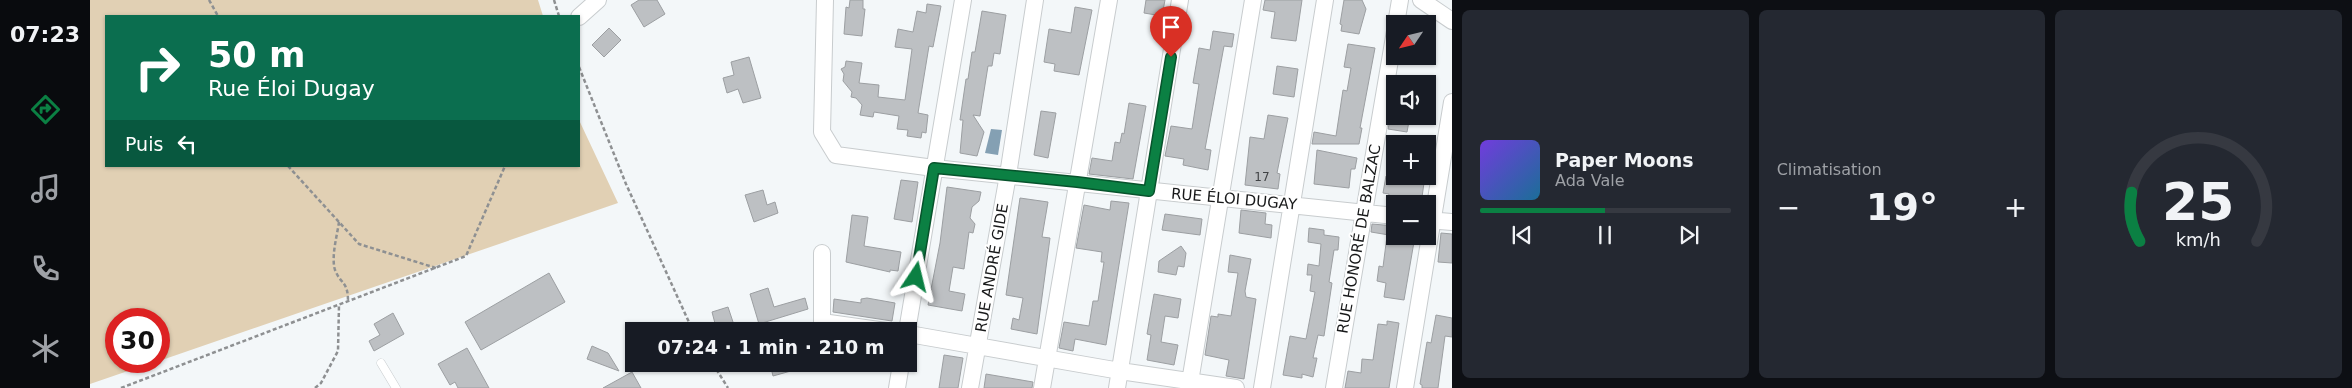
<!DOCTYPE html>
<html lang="fr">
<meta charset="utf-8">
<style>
:root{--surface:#171b24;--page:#242831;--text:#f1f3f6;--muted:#9ea1a6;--line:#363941;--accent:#0b8043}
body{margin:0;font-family:"DejaVu Sans",sans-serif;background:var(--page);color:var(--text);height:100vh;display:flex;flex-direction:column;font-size:19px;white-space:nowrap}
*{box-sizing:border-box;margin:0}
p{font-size:16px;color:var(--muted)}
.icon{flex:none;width:28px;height:28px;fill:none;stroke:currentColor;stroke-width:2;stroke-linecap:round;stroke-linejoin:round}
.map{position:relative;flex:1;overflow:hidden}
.details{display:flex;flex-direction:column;gap:10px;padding:10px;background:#0d0f14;width:900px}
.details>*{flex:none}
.top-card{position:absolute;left:15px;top:15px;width:475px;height:152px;border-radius:0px;box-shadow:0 1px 4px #0004;background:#0b6e4f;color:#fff;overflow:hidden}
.needle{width:32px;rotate:235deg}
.controls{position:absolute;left:1296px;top:15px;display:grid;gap:10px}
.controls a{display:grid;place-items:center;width:50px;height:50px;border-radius:0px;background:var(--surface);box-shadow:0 1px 4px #0004;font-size:25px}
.speed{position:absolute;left:15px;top:308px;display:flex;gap:10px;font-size:25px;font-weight:700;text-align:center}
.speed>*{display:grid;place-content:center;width:65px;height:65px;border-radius:50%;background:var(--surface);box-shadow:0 1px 4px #0004;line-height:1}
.speed .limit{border:8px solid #d22;background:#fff;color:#111}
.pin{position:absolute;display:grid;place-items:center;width:42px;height:42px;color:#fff;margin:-51px -21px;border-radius:50% 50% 50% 0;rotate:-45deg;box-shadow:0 0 5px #0007}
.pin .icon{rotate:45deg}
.me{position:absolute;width:55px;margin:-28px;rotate:10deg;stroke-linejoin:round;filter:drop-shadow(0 0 4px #0008)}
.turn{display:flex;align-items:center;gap:18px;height:105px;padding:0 20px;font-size:22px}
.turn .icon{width:65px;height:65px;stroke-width:2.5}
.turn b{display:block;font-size:35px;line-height:42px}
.then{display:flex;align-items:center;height:48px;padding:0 20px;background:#0003;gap:10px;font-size:19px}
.big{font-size:38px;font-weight:600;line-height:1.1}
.details .tile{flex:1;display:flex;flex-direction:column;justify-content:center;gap:8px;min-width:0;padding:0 18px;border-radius:8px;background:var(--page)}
.details .dial{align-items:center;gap:0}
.dial svg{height:130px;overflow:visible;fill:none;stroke:var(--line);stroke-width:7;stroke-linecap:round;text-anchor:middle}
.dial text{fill:var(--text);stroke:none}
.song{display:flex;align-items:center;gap:15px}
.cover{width:60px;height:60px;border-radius:8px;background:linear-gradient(135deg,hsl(260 70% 55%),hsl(200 70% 35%))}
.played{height:5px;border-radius:2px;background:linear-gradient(90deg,var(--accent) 50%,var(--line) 50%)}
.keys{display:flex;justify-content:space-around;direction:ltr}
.heat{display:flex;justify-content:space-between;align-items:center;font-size:28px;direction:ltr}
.details .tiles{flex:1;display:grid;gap:10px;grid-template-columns:repeat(3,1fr)}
.trip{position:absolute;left:535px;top:322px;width:292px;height:50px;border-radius:0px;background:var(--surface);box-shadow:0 1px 4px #0004;font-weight:600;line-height:50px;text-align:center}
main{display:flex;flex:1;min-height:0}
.menu{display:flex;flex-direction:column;width:90px;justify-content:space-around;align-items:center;background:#090b0e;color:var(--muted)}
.menu .icon{width:35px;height:35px}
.menu .active{color:var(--accent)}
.menu b{font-size:22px;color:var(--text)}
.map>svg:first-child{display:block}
.green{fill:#e1d0b4}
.water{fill:#84a0b3}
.building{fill:#bdc0c3;stroke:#9c9fa2}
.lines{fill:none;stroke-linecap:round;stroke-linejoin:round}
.service-casing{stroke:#c8ccce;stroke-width:9}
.minor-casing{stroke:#c8ccce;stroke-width:18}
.path{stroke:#8e9092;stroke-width:2.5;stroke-dasharray:4 2.5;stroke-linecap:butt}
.service{stroke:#fff;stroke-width:8}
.minor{stroke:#fff;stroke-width:16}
.route-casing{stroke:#07532c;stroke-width:12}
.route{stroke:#0b8043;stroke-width:9}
.labels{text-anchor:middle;stroke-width:4;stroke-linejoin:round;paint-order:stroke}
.number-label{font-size:12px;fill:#404244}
.street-label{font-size:15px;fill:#171819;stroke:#fff}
</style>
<main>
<nav class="menu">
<b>07:23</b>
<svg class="icon active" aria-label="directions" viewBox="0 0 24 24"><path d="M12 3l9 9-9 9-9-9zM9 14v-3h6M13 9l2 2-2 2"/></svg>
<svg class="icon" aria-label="music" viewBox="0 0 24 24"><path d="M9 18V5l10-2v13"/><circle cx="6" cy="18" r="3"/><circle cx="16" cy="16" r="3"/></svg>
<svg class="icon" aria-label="phone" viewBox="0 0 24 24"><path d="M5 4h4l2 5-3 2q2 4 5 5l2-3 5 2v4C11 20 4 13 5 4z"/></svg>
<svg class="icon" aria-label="climate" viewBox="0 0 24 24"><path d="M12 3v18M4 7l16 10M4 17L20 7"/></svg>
</nav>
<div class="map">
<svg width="1362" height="388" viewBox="0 0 1362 388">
<rect width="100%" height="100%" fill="#f3f7f9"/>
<path class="green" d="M0 0H448L453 16H16V166H489V120L528 203 69 361V319H26V361H67L0 384Z"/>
<path class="water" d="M901 129 912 130 908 155 895 153Z"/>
<path class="building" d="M549 0H567L575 14 554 27 541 5Z
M760 0H773V9H775L772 36 754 34 756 7 759 8Z
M1056 0H1075L1072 16 1054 13Z
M1175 0H1212L1206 41 1181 38 1185 12 1173 10Z
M1254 0H1272L1276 9 1269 34 1251 31 1252 25 1250 24Z
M837 4 851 6 843 47 839 46 828 113 838 115 836 133 832 132 831 138 817 136 818 130 807 129 809 116 784 112 783 117 770 115 772 105 766 98 761 97 762 92 753 81 754 74 751 69 755 67 756 61 772 63 769 83 789 85 788 97 815 100 822 49 805 47 808 29 823 32 827 11 836 13Z
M985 7 1002 10 989 75 964 71 965 64 954 62 959 29 981 33Z
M892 11 916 15 910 54 904 53 902 66H898L890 116 883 115 894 132 887 156 870 153 873 120H870L876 79H878L882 52H885Z
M519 28 531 40 514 57 502 45Z
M1123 31 1144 34 1142 47 1134 46 1115 149 1121 150 1118 170 1093 165 1094 159 1075 156 1081 126 1102 129 1109 84 1103 83 1109 48 1120 50Z
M1258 44 1285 48 1270 128H1272L1269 144H1222L1224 132 1246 136 1253 90 1257 91 1261 68 1254 67Z
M659 57 671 98 653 103 648 89 637 93 633 78 644 75 641 62Z
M1187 66 1208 69 1204 97 1183 94Z
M1039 103 1056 106 1043 179 999 174 1002 158 1022 161 1025 142 1030 143 1032 133 1034 134Z
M951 111 966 113 958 158 944 155Z
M1178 115 1198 118 1187 173 1190 174 1188 189 1155 185 1160 137 1174 139Z
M1301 116H1320L1317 132 1298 129Z
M1227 150 1267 158 1265 169H1261L1259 188 1224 184Z
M1296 176H1335L1331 204 1297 205 1299 194 1293 193Z
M811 180 828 182 822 222 804 219Z
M857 187 891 192 889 201 882 207 880 218 885 224 883 233 879 232 874 269 863 267 859 291 875 294 872 311 838 305 850 243Z
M673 190 677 205 685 202 688 213 664 222 655 195Z
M930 198 958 202 952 237 960 238 947 334 921 329 923 318 929 320 933 298 916 295Z
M1021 201 1039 203 1016 345 985 339 983 351 969 348 974 322 999 326 1003 301H1008L1014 262H1011L1012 252 986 248 994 205 1020 210Z
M1151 210 1176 213 1175 224 1182 225 1181 238 1149 233Z
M1075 214 1112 219 1110 235 1072 230Z
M762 215 778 217 774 246 811 252 808 271 800 270V272L756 262Z
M1282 224 1305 226V236L1281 232Z
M1219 228 1234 230V235L1249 237 1248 250H1244L1239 282 1242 283 1234 336 1228 335 1223 358H1227L1223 377 1212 374V378L1193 375 1200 336 1216 339 1225 292 1220 291 1222 275H1217L1218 264 1229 266 1231 244 1218 242Z
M1351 233 1362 234V263L1348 262Z
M1297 236H1325L1314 300 1294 297 1296 283 1287 281 1289 266 1293 267Z
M1091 246 1096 253 1094 267 1088 266 1086 275 1068 272 1069 261Z
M1140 255 1161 259 1155 291 1156 297 1166 299 1154 379 1136 376 1139 360 1115 355 1121 316 1128 317V314L1141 316 1148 273 1138 272Z
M459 273 475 302 391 350 375 322Z
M678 288 684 307 715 298 718 309 669 324 660 294Z
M1064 294 1091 299 1088 318 1075 316 1071 342 1088 345 1084 365 1057 360 1061 335 1057 334Z
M777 298 805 303 802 321 743 312 744 299 771 303V299Z
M638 307 646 331H627L622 312Z
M303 313 314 334 284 351 279 341 290 335 284 324Z
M1346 315 1362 318V337L1355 336 1348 388H1332V385L1330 384 1337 342 1341 343Z
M1297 321 1309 323 1299 388H1255L1258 371 1271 373 1272 359 1283 360 1288 324 1297 325Z
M502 346 518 353 529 371 497 359Z
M377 348 399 388H368L365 382 360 385 348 364Z
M854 355 873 358 868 388H849Z
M680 364H714L715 367 683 376Z
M542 372 551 388H513Z
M896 374 943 382 942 388H894Z"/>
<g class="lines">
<g class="service-casing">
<path id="service" d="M291 363 306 388"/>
</g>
<g class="minor-casing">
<path id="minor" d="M735 0 732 132 746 155 844 168 1305 216
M1331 0 1362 21
M489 17 508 0
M1306 24 1310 0
M1338 220 1362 222
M732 253V322L796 331
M817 331 873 0
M819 334 1030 371 1146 388
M807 388 811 364
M880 388 918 175 945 0
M952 388 1019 0
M1027 388 1090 0
M1099 388 1163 0
M1172 388 1235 0
M1244 388 1305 31
M1315 388 1362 102"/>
</g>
<path class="path" d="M119 0 128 16
M464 0 469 16
M489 67 536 184 603 331
M198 166 269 244 346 268
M249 222C247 236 241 257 245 270 251 285 258 281 258 301
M623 364 638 388
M31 388 376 256 415 166
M225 388 231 383 248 351 249 305"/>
<use href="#service" class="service"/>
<use href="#minor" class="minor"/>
</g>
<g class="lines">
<g class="route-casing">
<path id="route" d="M826 277 844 168 987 182 1059 191 1081 57"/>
</g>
<use href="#route" class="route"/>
</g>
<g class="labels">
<g class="number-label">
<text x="1172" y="181">17</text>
</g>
<g class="street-label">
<text transform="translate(1144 199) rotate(5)" y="5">RUE ÉLOI DUGAY</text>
<text transform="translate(1269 239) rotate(-80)" y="5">RUE HONORÉ DE BALZAC</text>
<text transform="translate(902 268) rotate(-80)" y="5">RUE ANDRÉ GIDE</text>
</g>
</g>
</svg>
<div class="controls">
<a><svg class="needle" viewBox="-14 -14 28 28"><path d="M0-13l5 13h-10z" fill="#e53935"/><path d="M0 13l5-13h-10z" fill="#9ea1a6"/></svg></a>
<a><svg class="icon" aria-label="sound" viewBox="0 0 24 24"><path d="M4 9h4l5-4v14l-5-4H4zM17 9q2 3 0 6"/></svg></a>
<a>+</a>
<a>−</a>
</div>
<div class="speed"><div class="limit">30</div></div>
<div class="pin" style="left:1081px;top:57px;background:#d93025"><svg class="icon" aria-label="arrive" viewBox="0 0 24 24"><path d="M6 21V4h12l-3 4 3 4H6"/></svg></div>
<svg class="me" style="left:826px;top:277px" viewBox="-20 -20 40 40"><path d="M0-17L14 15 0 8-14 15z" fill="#0b8043" stroke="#fff" stroke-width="4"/></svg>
<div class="trip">07:24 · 1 min · 210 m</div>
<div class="top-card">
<div class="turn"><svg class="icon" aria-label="right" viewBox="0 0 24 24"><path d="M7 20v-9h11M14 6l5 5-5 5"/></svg><div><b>50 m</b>Rue Éloi Dugay</div></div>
<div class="then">Puis<svg class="icon" aria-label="left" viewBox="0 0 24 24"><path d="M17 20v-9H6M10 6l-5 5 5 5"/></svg></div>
</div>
</div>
<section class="details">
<div class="tiles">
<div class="tile">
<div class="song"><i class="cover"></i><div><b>Paper Moons</b><p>Ada Vale</p></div></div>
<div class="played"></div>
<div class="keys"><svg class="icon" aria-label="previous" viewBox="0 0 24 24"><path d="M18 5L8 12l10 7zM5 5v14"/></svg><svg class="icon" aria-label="pause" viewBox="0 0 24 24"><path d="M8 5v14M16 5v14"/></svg><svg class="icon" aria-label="next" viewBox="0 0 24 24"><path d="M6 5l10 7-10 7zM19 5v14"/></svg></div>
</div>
<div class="tile"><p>Climatisation</p>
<div class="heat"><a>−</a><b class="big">19°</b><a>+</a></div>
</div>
<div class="tile dial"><svg viewBox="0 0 100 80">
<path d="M14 69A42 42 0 1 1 86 69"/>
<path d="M14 69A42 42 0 0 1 9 39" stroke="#0b8043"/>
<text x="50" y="56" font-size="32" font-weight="700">25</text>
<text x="50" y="72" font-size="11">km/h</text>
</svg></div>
</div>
</section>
</main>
